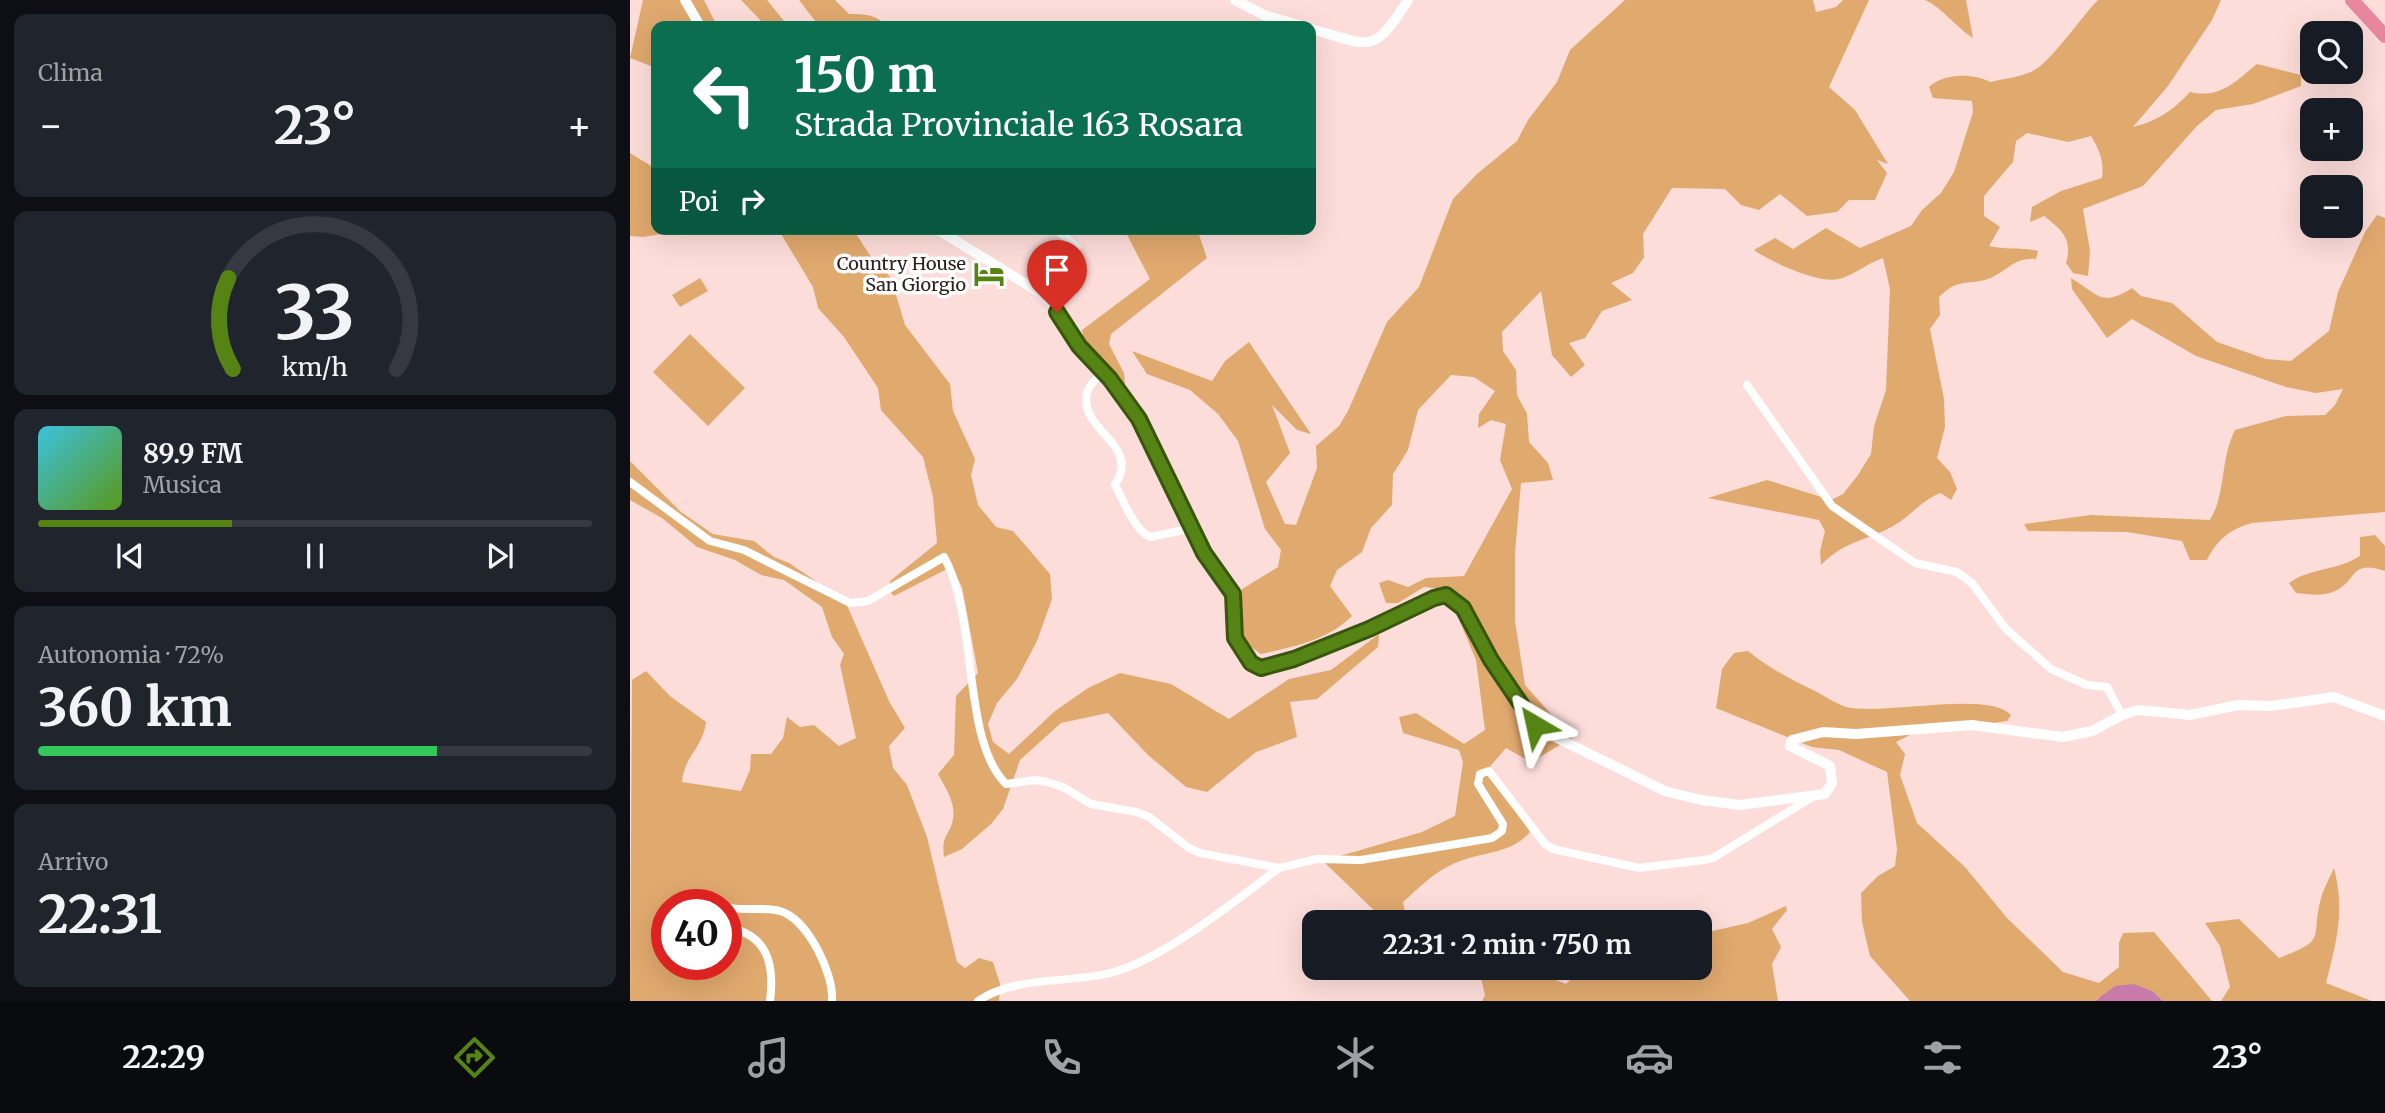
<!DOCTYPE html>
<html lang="it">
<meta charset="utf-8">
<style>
:root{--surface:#171b24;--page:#20242c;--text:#f1f3f6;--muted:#9ea1a6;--line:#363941;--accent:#568414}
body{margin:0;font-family:Merriweather,serif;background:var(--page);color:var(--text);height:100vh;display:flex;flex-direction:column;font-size:26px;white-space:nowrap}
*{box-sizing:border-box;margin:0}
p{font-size:23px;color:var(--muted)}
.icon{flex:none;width:38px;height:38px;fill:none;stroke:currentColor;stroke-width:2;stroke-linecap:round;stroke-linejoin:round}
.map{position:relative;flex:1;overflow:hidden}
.side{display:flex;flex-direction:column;gap:14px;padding:14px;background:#0d0f14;width:630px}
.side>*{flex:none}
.banner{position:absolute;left:21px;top:21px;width:665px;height:214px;border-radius:14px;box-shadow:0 7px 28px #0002;background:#0b6e4f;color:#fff;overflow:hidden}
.tools{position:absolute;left:1670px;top:21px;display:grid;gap:14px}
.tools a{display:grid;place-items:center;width:63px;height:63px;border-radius:14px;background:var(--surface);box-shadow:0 7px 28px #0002;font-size:35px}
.speed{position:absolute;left:21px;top:889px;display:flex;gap:14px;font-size:35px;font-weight:700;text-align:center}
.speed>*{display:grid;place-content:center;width:91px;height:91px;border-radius:50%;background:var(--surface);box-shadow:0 7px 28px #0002;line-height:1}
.speed .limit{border:10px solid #d22;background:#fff;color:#111}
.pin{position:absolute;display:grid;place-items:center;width:60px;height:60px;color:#fff;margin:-72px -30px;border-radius:50% 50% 50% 0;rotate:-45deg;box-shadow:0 0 7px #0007}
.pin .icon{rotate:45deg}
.me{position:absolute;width:77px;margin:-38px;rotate:324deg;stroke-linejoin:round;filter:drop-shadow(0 0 5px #0008)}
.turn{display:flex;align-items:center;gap:24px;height:147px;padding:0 28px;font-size:32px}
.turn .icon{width:91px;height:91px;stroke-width:2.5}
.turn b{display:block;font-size:49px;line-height:60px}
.then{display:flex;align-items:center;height:66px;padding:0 28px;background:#0003;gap:14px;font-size:26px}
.big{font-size:52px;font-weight:700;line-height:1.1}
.side .tile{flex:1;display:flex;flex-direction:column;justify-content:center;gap:10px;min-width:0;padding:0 24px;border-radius:14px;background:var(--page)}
.side .dial{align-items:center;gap:0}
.dial svg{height:182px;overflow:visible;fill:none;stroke:var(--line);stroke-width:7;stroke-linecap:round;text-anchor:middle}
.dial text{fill:var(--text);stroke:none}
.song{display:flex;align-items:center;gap:21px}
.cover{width:84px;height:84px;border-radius:10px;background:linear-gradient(135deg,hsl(190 70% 55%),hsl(90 70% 35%))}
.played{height:7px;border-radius:4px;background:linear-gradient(90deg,var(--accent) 35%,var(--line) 35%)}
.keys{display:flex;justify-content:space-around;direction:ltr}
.heat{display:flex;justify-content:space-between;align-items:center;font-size:38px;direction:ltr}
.charge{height:10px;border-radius:5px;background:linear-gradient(90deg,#34c759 72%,var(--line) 0)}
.trip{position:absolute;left:672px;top:910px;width:410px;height:70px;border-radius:14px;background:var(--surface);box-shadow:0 7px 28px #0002;font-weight:700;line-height:70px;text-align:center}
.menu{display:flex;height:112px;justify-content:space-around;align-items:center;background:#090b0e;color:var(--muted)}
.menu .icon{width:49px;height:49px}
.menu .on{color:var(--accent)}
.menu b{font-size:32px;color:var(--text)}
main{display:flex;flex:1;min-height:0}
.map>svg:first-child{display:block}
.green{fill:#e0a96e;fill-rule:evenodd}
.water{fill:#c87aaa}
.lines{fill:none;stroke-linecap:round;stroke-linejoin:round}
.street{stroke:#fff;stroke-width:8}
.secondary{stroke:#fff;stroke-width:10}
.highway{stroke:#e987a0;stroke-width:14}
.route-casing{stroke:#38560d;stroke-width:18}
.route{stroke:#568414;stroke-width:12}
.labels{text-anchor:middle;stroke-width:7;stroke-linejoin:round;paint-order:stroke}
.poi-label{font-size:18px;fill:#2c2120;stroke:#fff;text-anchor:end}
</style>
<main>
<section class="side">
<div class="tile"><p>Clima</p>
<div class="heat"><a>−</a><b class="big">23°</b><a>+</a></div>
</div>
<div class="tile dial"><svg viewBox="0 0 100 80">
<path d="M14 69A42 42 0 1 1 86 69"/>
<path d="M14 69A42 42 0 0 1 12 29" stroke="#568414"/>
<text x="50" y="56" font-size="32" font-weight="700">33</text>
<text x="50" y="72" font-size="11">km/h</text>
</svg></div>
<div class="tile">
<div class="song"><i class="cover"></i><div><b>89.9 FM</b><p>Musica</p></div></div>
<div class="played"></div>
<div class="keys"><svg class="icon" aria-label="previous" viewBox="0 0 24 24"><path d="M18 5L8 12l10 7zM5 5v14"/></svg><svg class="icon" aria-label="pause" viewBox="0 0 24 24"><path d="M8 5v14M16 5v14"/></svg><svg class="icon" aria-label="next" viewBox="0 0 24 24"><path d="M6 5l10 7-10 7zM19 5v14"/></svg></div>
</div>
<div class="tile"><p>Autonomia · 72%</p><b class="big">360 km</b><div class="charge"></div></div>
<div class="tile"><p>Arrivo</p><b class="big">22:31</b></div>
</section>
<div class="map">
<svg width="1755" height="1001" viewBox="0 0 1755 1001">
<rect width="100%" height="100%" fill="#fdddda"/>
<path class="green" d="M13 0H74L87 26H26V68L0 58Z
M111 0H137L158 26H136Z
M169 0H205L219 14C232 14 248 14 255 26H189Z
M995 0H1183L1186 12 1206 7 1213 0H1239L1199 87 1225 110 1258 164 1247 160 1257 173 1245 200H1219L1207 212 1177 216 1150 194 1129 210 1111 205 1095 189 1042 188 1013 234 1014 257 1003 273 981 283 1002 300 972 311 955 338 939 343 955 365 941 377 922 355 911 291 872 332 873 351 886 370 887 395 897 414 899 442 918 463 923 480 891 483 885 553V621L895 685 942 738 901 762 876 748 858 769 900 832C880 855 852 851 825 863 804 872 790 887 773 902L777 922H756L693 861 792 832 825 816 833 762 829 750 773 733 769 717 786 713 834 744 855 730 846 660 830 622 824 590 794 587 768 603H756L749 583 758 580 778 587 796 578 834 576 882 489 870 460 876 424 861 420 848 428 849 414 865 391 844 377 821 375 788 410 778 450 763 474 762 505 741 528 732 552 707 570 700 586 722 616C696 641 666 646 631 654 602 636 602 620 612 589L648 567 651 550 635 529 608 441 588 414 560 390 517 374 502 351 582 381 595 361 619 342 681 434 667 430 642 405 660 453 636 482 655 524 666 525 687 468 686 446 709 426 718 411 757 322 789 287 823 199 847 174 887 141 898 120 927 82 940 50Z
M1295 0H1336L1343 38C1327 28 1309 5 1295 0Z
M1468 0H1591L1582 20 1538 86 1503 127C1528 121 1543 110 1560 92 1590 99 1605 82 1627 64L1671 75V86L1623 104 1586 110 1567 126 1513 186 1453 209 1460 251 1458 276 1443 273 1436 263C1443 239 1432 230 1414 216L1400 222 1402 207 1431 191 1472 178C1474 161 1470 151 1461 136L1438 142 1397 133 1386 141 1383 162 1354 196V216L1370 227 1359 246C1376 250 1391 247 1408 251L1406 259C1382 257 1376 274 1355 280 1332 285 1328 279 1309 297L1310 315 1300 329 1314 399 1315 427 1307 458 1320 472 1327 489 1321 500 1311 493C1294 499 1285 511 1271 521 1242 541 1217 538 1191 565L1190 551 1195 531 1189 520 1078 498 1137 480 1201 500 1213 494 1228 475 1241 454 1244 426 1256 390 1260 289 1253 258C1238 263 1224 275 1209 279 1189 284 1141 262 1124 250L1145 238 1163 249 1196 228 1230 248 1281 226 1292 210 1311 193 1324 172 1343 112 1342 101 1303 98 1299 87C1314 73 1343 73 1360 82 1373 79 1391 77 1403 71 1420 63 1452 16 1468 0Z
M0 153 26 169V229H40L38 233 13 237 0 236Z
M1747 215 1755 218V512L1622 523C1600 529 1587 540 1577 560H1560L1552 541 1497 532 1398 531 1394 524 1461 515 1580 520C1596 494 1590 460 1605 430L1656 416 1695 415 1705 405 1713 389 1686 393 1656 387 1566 356 1502 319 1477 338 1442 289 1441 278C1468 294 1471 308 1502 288L1511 296 1542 303 1587 342 1636 359 1661 361 1699 331 1708 292 1735 232Z
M148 229H223L239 254 261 278 275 325 320 384 323 411 345 459 341 475 348 505 366 527 383 531 420 574 422 599 407 641 387 679 367 703 358 724 363 742 379 754 425 711 458 688 490 673 541 684 599 719 659 679 701 670 749 634 748 647 687 699 660 702 667 737 626 752 577 792 556 787 518 755 478 713 431 723 390 760 373 809 361 824 332 849 314 857C311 834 320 836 323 819 326 803 315 787 308 774L324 755 326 696 348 673 332 587 321 567 264 596 261 593 260 581 307 543 303 497 293 457 251 410 248 388 214 337 188 308 183 287Z
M494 229H567L577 258 481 334 479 344 494 373 495 385 454 342 452 330 520 279Z
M70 278 78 291 50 307 42 295Z
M60 334 115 388 78 426 23 372Z
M0 461 51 512 83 534 124 541 144 557 159 563 215 601 260 703 275 728 259 746 263 768 277 785 297 837 327 962 335 968 349 958 363 962 370 984 369 1001H0L2 680 16 671 40 696 76 722C73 748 54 756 52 782L111 791 120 770 121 754H141L153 738 157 717 170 727 184 725 209 746 226 738 210 665 214 654 202 637 192 607 154 580 131 575 105 560 67 547 32 518 0 500ZM37 905H96V964H37Z
M1745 535 1755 546V571C1719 559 1728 581 1705 591 1693 597 1678 594 1666 593L1659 583C1682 567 1707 571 1730 556V537Z
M1118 651C1140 669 1162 680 1187 692 1196 697 1207 704 1216 707 1254 716 1357 690 1381 715L1377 721 1280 735 1266 742 1275 754 1270 775 1287 823 1335 867 1377 918 1433 972 1469 983 1489 967V943L1493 933 1524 932 1582 1001H1533L1524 992 1468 998 1465 1001H1280L1240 956 1232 922 1231 893 1248 876 1265 866 1267 849 1257 772 1209 750 1182 747 1086 708 1092 669 1104 653Z
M1704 868C1715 911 1707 940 1696 983L1742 1001H1591L1600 987 1590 946 1575 923 1609 919 1649 958C1699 939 1680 940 1691 898 1694 888 1700 877 1704 868Z
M1156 906 1157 910 1142 929 1151 947 1142 964 1148 1001H852L855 995 849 970 915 968 926 980 936 984 952 968H1069V934L1118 923Z"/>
<path class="water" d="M1504 984 1524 992 1533 1001H1465L1485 986Z"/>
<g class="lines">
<path class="street" d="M420 302 447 247 429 232
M473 371C468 377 458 386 457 393 448 431 512 443 485 485 494 501 503 528 520 537L563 528
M1117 385 1202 506 1285 563 1327 572 1342 583 1376 629 1421 669 1457 685 1477 687 1492 715
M0 482 80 541 114 550 220 603 238 601 314 557C349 619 331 739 376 784L405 780 417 782 433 787 461 804 507 812 519 817 559 848 570 853 649 868 687 859 731 860 862 838 872 831 873 824 848 784 850 774 859 771 915 844 923 849 1009 868 1074 860 1083 858 1184 796
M72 905 79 901 90 905
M96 907C115 912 133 906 150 911 178 919 204 974 202 1001
M96 927C137 934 145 963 140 1001
M348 1001C386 975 441 984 484 972 536 957 605 901 649 868"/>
<path class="secondary" d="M55 0 70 26
M605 0 634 15 672 26
M681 29C741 45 742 57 778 0
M307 229 407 291 420 302 449 346 494 396 509 419 574 553 603 594 605 638 621 663 631 668 664 659 739 629 804 598 816 595 833 608 861 660 905 725 927 738 1035 791 1071 800 1110 805 1195 794 1202 783 1200 766 1160 746 1162 740 1193 732 1226 734 1342 725 1433 737 1462 731 1492 715 1508 710 1560 715 1608 705 1641 706 1704 697 1755 716"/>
<path class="highway" d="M1722 0 1755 36"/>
</g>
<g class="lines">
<g class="route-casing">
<path id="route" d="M427 312 449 346 480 379 509 419 574 553 603 594 605 638 621 663 631 668 664 659 739 629 804 598 816 595 833 608 861 660 905 725"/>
</g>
<use href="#route" class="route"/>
</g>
<defs>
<g id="hotel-bare" transform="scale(2.415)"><path d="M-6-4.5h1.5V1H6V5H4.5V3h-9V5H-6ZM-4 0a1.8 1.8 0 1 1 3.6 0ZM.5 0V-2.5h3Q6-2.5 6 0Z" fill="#568414" stroke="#fff" stroke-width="2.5" paint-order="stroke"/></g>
</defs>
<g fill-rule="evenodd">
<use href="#hotel-bare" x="359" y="274"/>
</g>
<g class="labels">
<g class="poi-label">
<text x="336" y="270">Country House<tspan x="336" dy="21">San Giorgio</tspan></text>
</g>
</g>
</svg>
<div class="tools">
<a><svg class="icon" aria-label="search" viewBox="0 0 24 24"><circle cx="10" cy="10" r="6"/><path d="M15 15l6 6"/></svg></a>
<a>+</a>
<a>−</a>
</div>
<div class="speed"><div class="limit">40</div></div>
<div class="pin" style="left:427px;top:312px;background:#d93025"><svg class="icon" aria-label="arrive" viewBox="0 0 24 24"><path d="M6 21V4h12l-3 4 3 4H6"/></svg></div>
<svg class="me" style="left:905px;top:725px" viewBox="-20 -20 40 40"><path d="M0-17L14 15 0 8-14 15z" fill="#568414" stroke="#fff" stroke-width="4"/></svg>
<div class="trip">22:31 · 2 min · 750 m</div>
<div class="banner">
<div class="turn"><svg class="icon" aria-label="left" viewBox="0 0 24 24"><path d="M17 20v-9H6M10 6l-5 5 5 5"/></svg><div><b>150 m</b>Strada Provinciale 163 Rosara</div></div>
<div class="then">Poi<svg class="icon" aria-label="right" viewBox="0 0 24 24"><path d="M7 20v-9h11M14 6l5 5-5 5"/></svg></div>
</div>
</div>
</main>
<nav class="menu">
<b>22:29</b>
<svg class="icon on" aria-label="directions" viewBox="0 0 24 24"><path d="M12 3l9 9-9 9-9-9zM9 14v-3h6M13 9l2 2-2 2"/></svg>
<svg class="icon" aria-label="music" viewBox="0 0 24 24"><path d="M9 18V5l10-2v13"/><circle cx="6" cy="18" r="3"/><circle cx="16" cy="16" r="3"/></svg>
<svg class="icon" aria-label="phone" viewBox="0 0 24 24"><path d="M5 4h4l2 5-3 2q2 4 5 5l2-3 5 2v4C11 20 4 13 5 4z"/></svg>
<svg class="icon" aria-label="climate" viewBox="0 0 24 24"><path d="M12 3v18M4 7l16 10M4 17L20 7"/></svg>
<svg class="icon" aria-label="car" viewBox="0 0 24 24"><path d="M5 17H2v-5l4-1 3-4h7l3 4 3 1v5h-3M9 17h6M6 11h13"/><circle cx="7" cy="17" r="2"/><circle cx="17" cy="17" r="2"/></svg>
<svg class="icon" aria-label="filters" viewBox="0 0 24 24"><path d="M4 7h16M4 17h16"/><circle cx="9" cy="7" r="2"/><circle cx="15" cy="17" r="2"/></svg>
<b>23°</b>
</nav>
